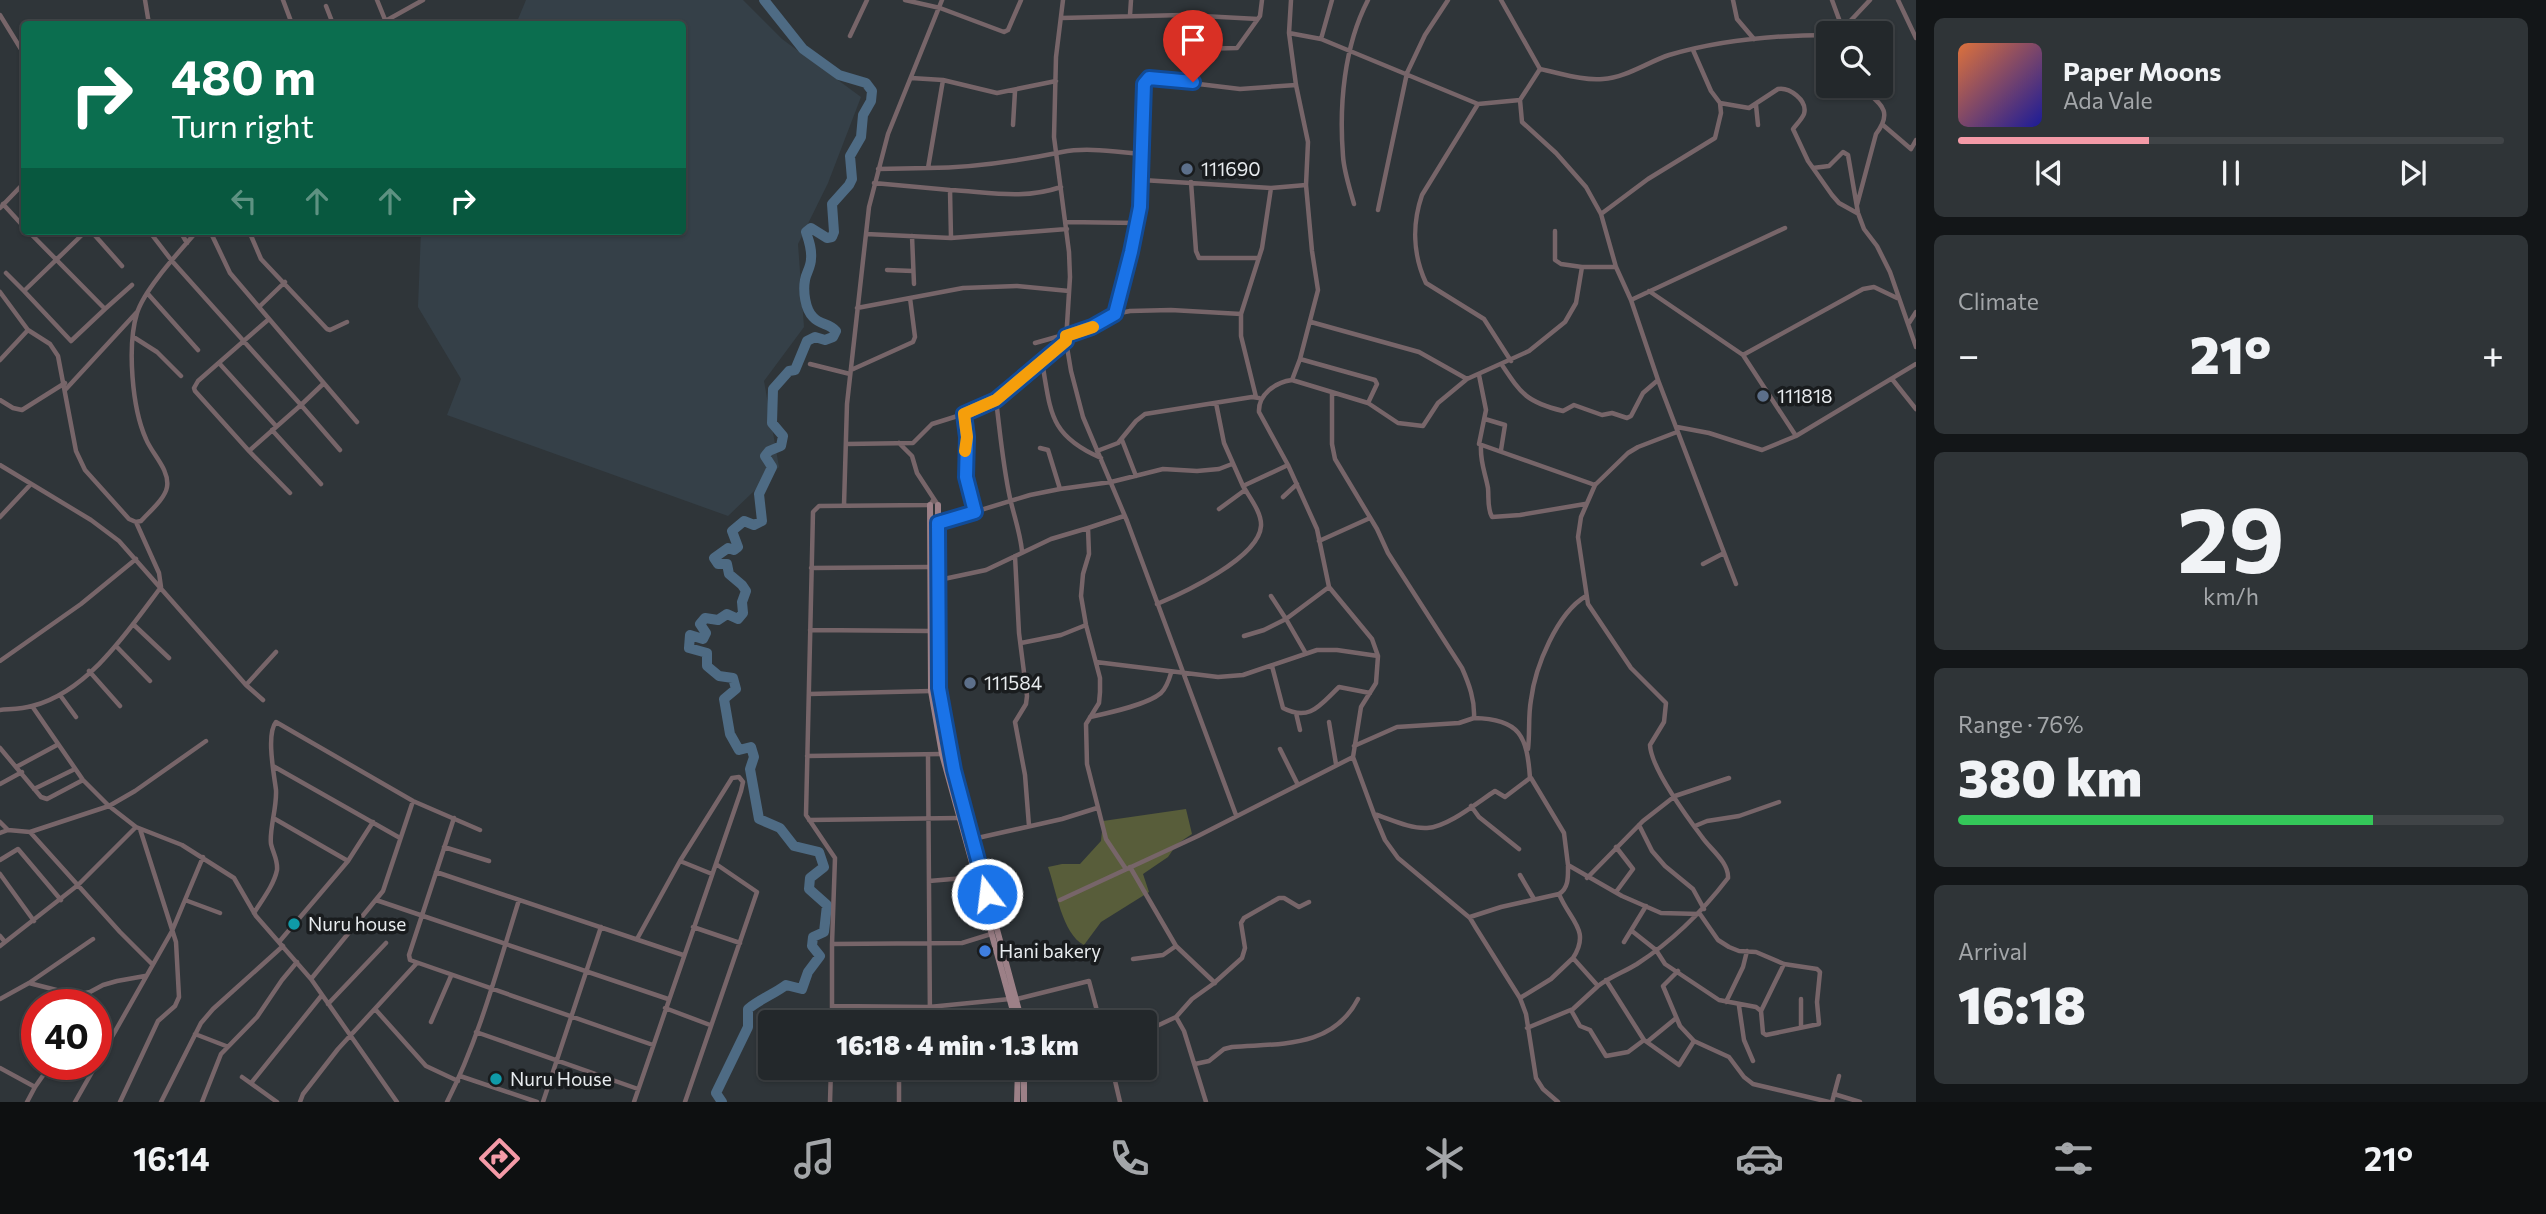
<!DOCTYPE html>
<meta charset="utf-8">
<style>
:root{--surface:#23282b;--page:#2f3437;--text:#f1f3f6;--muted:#a3a6a9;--line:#404447;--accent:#f49aa7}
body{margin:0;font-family:Commissioner,sans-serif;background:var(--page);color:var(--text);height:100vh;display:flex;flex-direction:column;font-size:26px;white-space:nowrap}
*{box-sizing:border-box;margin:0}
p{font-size:23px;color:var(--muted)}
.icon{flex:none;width:38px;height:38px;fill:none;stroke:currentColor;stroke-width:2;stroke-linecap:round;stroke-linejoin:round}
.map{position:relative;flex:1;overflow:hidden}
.drawer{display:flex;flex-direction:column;gap:18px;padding:18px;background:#131618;width:630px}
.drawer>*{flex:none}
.hud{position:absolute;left:21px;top:21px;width:665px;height:214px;border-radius:7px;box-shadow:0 2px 5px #0004,0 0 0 2px var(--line);background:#0b6e4f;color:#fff;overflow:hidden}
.fabs{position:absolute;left:1816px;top:21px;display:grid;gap:14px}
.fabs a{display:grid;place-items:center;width:77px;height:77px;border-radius:7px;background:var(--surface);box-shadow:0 2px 5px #0004,0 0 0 2px var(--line);font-size:35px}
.speed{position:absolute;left:21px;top:989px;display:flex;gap:14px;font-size:35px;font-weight:700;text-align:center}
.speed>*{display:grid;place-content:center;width:91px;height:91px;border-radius:50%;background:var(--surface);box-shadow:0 2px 5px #0004,0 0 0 2px var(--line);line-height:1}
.speed .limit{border:10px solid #d22;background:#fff;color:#111}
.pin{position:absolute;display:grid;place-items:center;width:60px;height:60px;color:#fff;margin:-72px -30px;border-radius:50% 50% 50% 0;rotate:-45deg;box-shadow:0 0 7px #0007}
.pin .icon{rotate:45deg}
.me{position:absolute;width:77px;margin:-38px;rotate:345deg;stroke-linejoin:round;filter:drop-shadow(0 0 5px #0008)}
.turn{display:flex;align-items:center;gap:24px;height:147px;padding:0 35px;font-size:32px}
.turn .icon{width:91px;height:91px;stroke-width:2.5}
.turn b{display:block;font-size:49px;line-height:60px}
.lanes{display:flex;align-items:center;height:66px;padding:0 35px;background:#0003;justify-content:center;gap:35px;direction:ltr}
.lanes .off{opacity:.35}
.big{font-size:52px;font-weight:800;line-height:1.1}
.drawer .widget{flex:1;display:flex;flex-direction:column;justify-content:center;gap:10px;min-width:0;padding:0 24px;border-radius:10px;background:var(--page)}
.drawer .dial{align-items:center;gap:0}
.dial b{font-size:91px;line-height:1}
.song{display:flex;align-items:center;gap:21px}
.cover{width:84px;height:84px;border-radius:10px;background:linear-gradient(135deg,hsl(20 70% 55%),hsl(240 70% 35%))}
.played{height:7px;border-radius:4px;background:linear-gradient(90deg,var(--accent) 35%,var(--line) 35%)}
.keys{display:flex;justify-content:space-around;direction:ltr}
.heat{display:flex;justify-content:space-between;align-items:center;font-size:38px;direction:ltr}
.charge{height:10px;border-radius:5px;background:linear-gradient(90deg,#34c759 76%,var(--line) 0)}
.trip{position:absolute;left:758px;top:1010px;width:399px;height:70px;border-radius:7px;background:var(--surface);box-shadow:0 2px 5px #0004,0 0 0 2px var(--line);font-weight:800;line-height:70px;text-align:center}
.dock{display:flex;height:112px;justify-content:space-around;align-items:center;background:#0e1011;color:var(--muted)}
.dock .icon{width:49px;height:49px}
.dock .active{color:var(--accent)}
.dock b{font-size:32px;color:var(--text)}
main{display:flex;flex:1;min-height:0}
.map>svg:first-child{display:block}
.built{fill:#354048}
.forest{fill:#585d3a}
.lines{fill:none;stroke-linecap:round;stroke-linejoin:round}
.river{stroke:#4e6b84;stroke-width:10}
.street{stroke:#776569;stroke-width:4.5}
.secondary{stroke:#9c8087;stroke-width:6}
.route-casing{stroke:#114b97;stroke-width:18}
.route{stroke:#1a73e8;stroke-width:12}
.slow{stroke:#f59e0b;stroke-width:12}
.service-dot{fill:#5c6f8a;stroke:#191c1e;stroke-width:2.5}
.culture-dot{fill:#0f9aa8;stroke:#191c1e;stroke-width:2.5}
.shop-dot{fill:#3f7fe0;stroke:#191c1e;stroke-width:2.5}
.labels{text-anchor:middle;stroke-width:7;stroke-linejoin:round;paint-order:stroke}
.poi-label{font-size:19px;fill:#e8ecef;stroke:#191c1e;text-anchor:start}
</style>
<main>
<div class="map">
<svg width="1916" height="1102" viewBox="0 0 1916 1102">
<rect width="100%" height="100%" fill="#2f3539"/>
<path class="built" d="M526 0H743L782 39 861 97 828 183 798 244 804 327 764 381 779 467 728 516 447 415 461 379 418 307 421 231H682V24H516Z"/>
<path class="forest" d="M1186 809 1192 834 1177 844 1168 857 1143 874 1149 892 1101 922 1084 945C1062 934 1056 889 1048 867L1062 864H1080L1101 841 1103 821Z"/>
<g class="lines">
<path class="river" d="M722 1102 716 1093 748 1027V1009C760 999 774 994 786 985L802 989 808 972 820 956 812 946 813 937 824 932 827 905 809 889 810 878 824 867 819 852 794 846 780 828 759 819 750 769 754 757 751 747 739 750 730 734 724 699 736 689 733 678 719 676 707 666V653L689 648 690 635 703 639 706 633 700 624 705 618 718 620 727 614 738 619 743 613 742 602 746 591 742 585 729 574 727 564H718L714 558 728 548 734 550 738 547 732 531 744 521 754 525 762 521 759 494 772 467 765 456 769 451 781 446 783 436 772 423 773 389 789 371 795 370 807 341 815 337 825 340 833 337 836 331C829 323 820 325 813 317 805 309 803 291 805 280 806 273 811 267 811 259 812 249 809 241 806 232L811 228 827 238 832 237 834 232 832 204 849 185 852 179 850 156 861 137 863 115 871 101 872 91 866 83 839 75 803 49 764 0"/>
<path class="street" d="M145 0 149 24
M283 0 292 24
M377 0 386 22
M905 0 940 8 1004 32 1008 30 1021 0
M1063 0 1056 57 1054 137 1069 252 1070 277 1066 341 1071 371 1083 417 1127 521 1236 815
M1501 0 1540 69C1560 73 1583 81 1603 79 1625 78 1648 62 1669 55 1720 40 1775 35 1829 35
M1733 0 1737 19 1754 39
M1832 0 1843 30
M1898 0 1916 38
M326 6 333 24
M0 15 24 54
M1130 15 1131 0
M1061 18 1183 15 1258 19
M380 24 423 0
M1289 33 1321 39 1478 104 1520 100 1540 69
M1839 33 1870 0
M850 36 867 0
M1321 39 1332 0
M1195 49 1237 48 1260 16 1262 0
M911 78 943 80 997 93 1056 81
M1520 100 1522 122 1556 153 1586 187 1601 214 1616 267 1631 300 1658 380 1736 584
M1720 103 1749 108 1778 89C1789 87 1808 100 1804 114 1802 119 1796 125 1793 129L1808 161 1832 195 1839 203 1857 213
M1478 104 1422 195C1412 224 1413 255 1426 283L1484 319 1511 361
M1756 105 1758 125
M1013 125 1015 91
M1883 125 1911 149 1916 140
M928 168C974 168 1018 161 1062 152 1087 147 1117 152 1143 154L1144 84 1149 78 1240 89 1296 85
M1813 168 1829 166 1843 152 1848 155 1858 213 1864 229 1877 246 1890 272 1916 347
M878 169 928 168 943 80
M1142 180 1271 188 1306 185
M1191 182 1196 251 1199 258H1259
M874 183 950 190 951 238
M950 190C989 192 1023 200 1061 187
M3 204 24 227
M1354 204C1350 189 1344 172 1343 156 1339 105 1344 46 1368 0
M1857 205 1876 134C1895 109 1878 103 1860 86
M0 208 24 183
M1378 210 1407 73 1425 35 1448 0
M1601 214 1648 179 1715 138 1721 113 1720 103 1711 91 1693 50
M1066 222 1137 223
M28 231 105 309 132 285
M91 231 122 266
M149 231 172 261 301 405 249 451 290 493
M180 231 187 243
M210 231 230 273 357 422
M249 231 261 259 327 329 330 330 347 322
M287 231V233
M1555 231V260L1561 264 1582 267
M866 234 951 238 1067 229
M912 236 914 284
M887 270 913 271
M6 273 24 291 86 231
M24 291 71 341 105 309
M1649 291 1743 355 1796 436 1916 364
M0 292 28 330 50 344 58 356 76 451 85 470 129 519 136 522 159 573 161 587C128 631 88 692 32 706 22 709 10 709 0 710
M148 294 198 350
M1631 300 1785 228
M259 307 285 282
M857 308 963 288 1017 286 1069 291
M1115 314 1131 252 1140 207 1143 154
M1311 322 1419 352 1467 379
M1909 323 1916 312
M135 338 157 352 181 376
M1035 343 1092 327 1115 314 1130 311 1171 310 1241 314
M1743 355 1863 289 1874 287 1897 298
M1300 359 1375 380 1377 384 1368 403
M0 360 28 330
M1042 362C1051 411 1048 435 1101 458
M219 363 276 426
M810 364 850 374
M1502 365C1522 395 1527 402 1563 411L1574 405 1602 415 1612 413 1627 418 1631 416 1643 393 1658 380
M851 370 913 342 915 337 910 298
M1479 375 1486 410 1479 444 1595 485
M1892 379 1916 409
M1292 380 1368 403 1398 423 1423 426 1438 403 1467 379 1529 351 1565 322 1576 303 1582 267H1616
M323 384 301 405 340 450
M66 389 137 312
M1332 393V444L1335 459 1377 529 1388 553 1462 668C1469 684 1475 700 1474 718L1459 723 1397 727 1354 746
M1256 397 1241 336V314L1262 248 1271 188
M0 400 13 408 22 410 65 383
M1216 403 1224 443 1243 486 1288 465
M1485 419 1505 425 1501 450
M1677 427 1709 433 1762 450 1796 436
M272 430 321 484
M1122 440 1136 476
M899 443 912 456 917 473 934 499
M846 444 913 443 932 424 964 414
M1481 446C1480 462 1485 472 1488 488 1489 498 1487 508 1492 517L1520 515 1585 504
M1040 448 1048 450 1060 489
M249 451 195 391 194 388 198 381 269 319
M1097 451 1118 443 1136 421 1145 414 1252 397 1259 398
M0 465 91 520 119 541 246 685 263 700
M1283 497 1297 484
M844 505 847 404 869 207 888 134 942 0
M1219 509 1245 490
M975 512C971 495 964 478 964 461 964 445 966 430 964 414L996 400
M1124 516 1088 528 1089 554 1083 574 1081 596 1086 625 1100 678V692L1099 703 1086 724 1087 764 1106 839 1126 869
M0 517 30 485
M136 522 141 521C149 512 165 499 167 487 170 470 152 454 146 439 132 408 127 346 137 313 145 288 180 251 197 231
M938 523 1030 495 1060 489 1111 482 1163 469 1197 471 1219 469 1232 464
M1319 541 1370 518
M1022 551C1020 532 1014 516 1010 498 1003 466 1000 432 996 400L1065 341
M1015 556 1019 633 1027 696 1026 704 1015 722 1025 775 1029 826
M1703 564 1724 553
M811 568 929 567
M939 580 986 570 1051 539 1088 528
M1157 604C1183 593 1259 558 1261 526 1262 513 1250 498 1243 486
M133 624 169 658
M810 630 930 631
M1244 636 1264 630 1286 619 1271 596
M1021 643 1061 635 1086 625
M116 646 150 681
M1305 652 1286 619 1329 587
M0 661 81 604 136 559
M1096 662 1218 677 1243 675 1317 650H1337L1378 656
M1272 666 1283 708C1310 722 1320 705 1339 687L1370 693
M89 671 120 706
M246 685 276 652
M809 694 931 691
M60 695 76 717
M32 706 83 780 109 806 136 827 182 845 234 878 256 916 311 979 397 1102
M1296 713 1300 730
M1090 717C1108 713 1147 705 1161 693 1166 688 1169 680 1171 673
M1329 722 1336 764
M0 748 41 797 47 799 83 780
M1280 749 1298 785
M1528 749C1530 733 1528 716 1531 700 1535 667 1557 613 1586 596
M928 755 930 1022
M807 756 942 754
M1353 757 1374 814C1390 819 1410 829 1427 828 1448 827 1478 802 1495 791L1505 797 1530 778C1527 736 1520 719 1474 718
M18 766 57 745
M273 766 400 838
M1531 778 1564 833 1568 865 1622 896 1661 913 1699 914
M0 784 22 772
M34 789 75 769
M1471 806 1479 817 1519 849
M1374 814 1385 840 1398 858 1470 918 1476 928 1520 998 1526 1014 1536 1078 1543 1089 1558 1102
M454 818 409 955 410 960 653 1045
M275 819 348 861
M809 820 959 818
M0 822 8 830
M1639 825 1652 851 1665 866 1693 889 1704 909
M1695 826 1707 821 1739 816 1779 802
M30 832 109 806 135 791 206 741
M0 833 8 830 30 832 120 932 152 964
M973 839 1062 819 1097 808
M444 847 489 861
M1616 847 1633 869 1616 892
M0 860 18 849 61 900
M680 861 712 874
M1130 867 1176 946 1215 983
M436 872 683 955
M0 874 34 921
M1520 875 1534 899
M1587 878 1643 821 1675 796 1729 778
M929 881 976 877
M1559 894C1570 921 1591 930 1573 958L1598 986C1610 977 1624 972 1637 964 1674 940 1702 912 1728 878 1729 862 1710 849 1702 837 1687 817 1651 768 1650 745L1664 722 1666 703 1631 668 1588 604 1578 537 1581 517 1595 485 1628 453 1638 447 1677 432
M185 900 220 913
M376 900 668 999
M1060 900 1198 836 1353 757 1361 707 1376 683 1378 656 1372 639 1329 587 1317 529 1288 465 1259 412C1258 395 1275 382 1292 380L1300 359 1318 290 1312 251 1306 185 1308 142 1296 85 1289 33 1291 0
M254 913C262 900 274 885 277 870 278 860 273 853 271 844 269 830 277 808 276 790 274 774 266 734 276 722L413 801 480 830
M1700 914 1718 940 1729 947 1739 951 1756 952 1784 964 1817 969 1820 972 1817 1002 1819 1024 1766 1035 1763 1033 1761 1011 1784 964
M1470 917 1501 907 1559 894C1569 888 1568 876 1568 866
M693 927 740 943
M1632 931 1656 950 1665 964 1719 1000 1756 1007 1761 1011
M0 936 5 942
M279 942 348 861 373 822
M1624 942 1646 906
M832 944 962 943 991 934
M0 946 78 885 136 827
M1133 959 1163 955 1176 946
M311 979 383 891 413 801
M1606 980 1644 1040 1679 1065 1694 1041 1680 1026 1663 986 1678 971
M29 983 76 995 90 992 103 985 117 981 145 976
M1520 998 1551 979 1573 958
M0 999 29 983 93 939
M1017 999 1089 981 1100 1022
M1801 999V1026
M1726 1002 1743 967 1747 951
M328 1004 386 943
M833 1006 929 1007 1010 999
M1739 1006 1744 1040 1753 1061
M665 1008 710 1025
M375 1009 426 1066 458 1081
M1571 1010 1580 1026 1590 1030 1606 1056 1628 1052 1644 1040
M1176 1017 1184 1031 1206 1102
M431 1022 451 976
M832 1022V944L835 858 806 815 813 512 819 506 930 505 934 499 938 505
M1527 1028 1573 1009 1598 986
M476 1032 638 1089
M1144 1032 1176 1017 1192 999 1213 984 1242 958 1245 948 1241 923 1244 918 1279 898H1284L1299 907 1309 902
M195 1034 226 1046
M1694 1041 1729 1057 1744 1077 1753 1084 1829 1102
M1647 1042 1675 1019
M1195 1064 1209 1061 1224 1049 1232 1047C1280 1043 1332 1049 1358 999
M0 1068 35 1087 51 1064
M831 1068H1003
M899 1068V1102
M1112 1068 1120 1102
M460 1076 537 1102
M242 1077 277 1102
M252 1082 322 995
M1834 1094 1860 1102
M27 1102 35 1087
M75 1102 172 931 203 857
M120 1102 158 1021 175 1006 179 997 176 942 140 829
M161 1102 201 1023 213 1009 283 946
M202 1102 221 1054 257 1017 282 980 297 962
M300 1102 303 1094 338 1049 416 964
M447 1102C479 1039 498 967 519 900
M543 1102 601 927
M634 1102 741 791 743 782 739 777 732 778 680 861 637 939
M685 1102 757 892 716 864
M830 1102 831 1068
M1832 1102 1839 1076"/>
<path class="secondary" d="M930 505 931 691 942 754 1016 1022
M938 505V689L944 723 954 770 1022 1022
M1017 1102 1018 1068
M1024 1102V1068"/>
</g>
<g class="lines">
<g class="route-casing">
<path id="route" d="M987 894 954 770 939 688 938 523 975 512 966 477 967 437 964 414 996 400 1066 341V336L1092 327 1115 314 1131 252 1140 207 1144 84 1149 78 1193 82"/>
</g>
<use href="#route" class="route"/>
<path class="slow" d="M965 451 967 437 964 414 996 400 1066 341V336L1093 327"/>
</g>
<g class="service-dot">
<circle cx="1187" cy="169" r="7"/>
<circle cx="1763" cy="396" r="7"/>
<circle cx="970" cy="683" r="7"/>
</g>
<g class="culture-dot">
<circle cx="294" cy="924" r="7"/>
<circle cx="496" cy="1079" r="7"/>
</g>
<circle class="shop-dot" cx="985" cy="951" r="7"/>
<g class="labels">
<g class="poi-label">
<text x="1201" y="176">111690</text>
<text x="1777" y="403">111818</text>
<text x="984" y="690">111584</text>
<text x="308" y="931">Nuru house</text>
<text x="999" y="958">Hani bakery</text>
<text x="510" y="1086">Nuru House</text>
</g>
</g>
</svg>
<div class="fabs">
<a><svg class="icon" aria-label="search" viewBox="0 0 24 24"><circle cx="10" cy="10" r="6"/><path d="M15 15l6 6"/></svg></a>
</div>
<div class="speed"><div class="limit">40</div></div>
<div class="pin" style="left:1193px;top:82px;background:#d93025"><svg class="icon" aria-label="arrive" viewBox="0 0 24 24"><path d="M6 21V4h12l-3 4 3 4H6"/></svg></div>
<svg class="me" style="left:987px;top:894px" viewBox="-20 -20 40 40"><circle r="17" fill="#1a73e8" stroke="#fff" stroke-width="3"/><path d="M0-11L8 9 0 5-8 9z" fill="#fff"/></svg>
<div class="trip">16:18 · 4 min · 1.3 km</div>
<div class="hud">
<div class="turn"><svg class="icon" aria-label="right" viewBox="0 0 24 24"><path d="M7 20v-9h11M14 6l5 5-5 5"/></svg><div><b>480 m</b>Turn right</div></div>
<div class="lanes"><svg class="icon off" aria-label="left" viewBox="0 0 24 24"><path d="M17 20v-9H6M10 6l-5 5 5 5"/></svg><svg class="icon off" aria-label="ahead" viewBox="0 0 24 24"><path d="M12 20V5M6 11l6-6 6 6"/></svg><svg class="icon off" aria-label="ahead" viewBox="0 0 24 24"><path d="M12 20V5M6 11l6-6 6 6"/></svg><svg class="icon" aria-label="right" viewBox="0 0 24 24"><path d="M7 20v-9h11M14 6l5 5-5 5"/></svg></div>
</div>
</div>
<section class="drawer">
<div class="widget">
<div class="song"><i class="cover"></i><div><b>Paper Moons</b><p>Ada Vale</p></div></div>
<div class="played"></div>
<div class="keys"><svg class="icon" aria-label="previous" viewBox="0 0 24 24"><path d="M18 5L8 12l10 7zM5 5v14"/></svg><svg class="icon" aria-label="pause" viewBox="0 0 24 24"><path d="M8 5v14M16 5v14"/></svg><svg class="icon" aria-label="next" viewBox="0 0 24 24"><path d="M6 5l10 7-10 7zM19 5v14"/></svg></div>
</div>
<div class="widget"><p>Climate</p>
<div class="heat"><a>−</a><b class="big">21°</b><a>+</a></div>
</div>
<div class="widget dial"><b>29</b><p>km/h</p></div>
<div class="widget"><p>Range · 76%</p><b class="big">380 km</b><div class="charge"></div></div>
<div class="widget"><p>Arrival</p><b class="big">16:18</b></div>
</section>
</main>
<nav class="dock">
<b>16:14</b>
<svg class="icon active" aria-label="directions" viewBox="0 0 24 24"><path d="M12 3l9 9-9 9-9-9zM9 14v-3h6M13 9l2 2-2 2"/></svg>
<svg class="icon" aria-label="music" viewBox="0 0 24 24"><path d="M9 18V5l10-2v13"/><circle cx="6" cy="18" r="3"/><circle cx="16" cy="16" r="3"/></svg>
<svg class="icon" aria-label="phone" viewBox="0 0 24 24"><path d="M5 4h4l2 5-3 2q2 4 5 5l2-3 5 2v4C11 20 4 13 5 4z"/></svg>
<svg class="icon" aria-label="climate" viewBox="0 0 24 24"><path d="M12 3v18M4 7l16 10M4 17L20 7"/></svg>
<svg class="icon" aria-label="car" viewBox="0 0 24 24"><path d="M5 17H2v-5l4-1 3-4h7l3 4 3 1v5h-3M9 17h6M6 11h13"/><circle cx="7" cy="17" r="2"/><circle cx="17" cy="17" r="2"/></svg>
<svg class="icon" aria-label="filters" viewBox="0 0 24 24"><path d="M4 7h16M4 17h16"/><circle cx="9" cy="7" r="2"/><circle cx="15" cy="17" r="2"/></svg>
<b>21°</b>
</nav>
